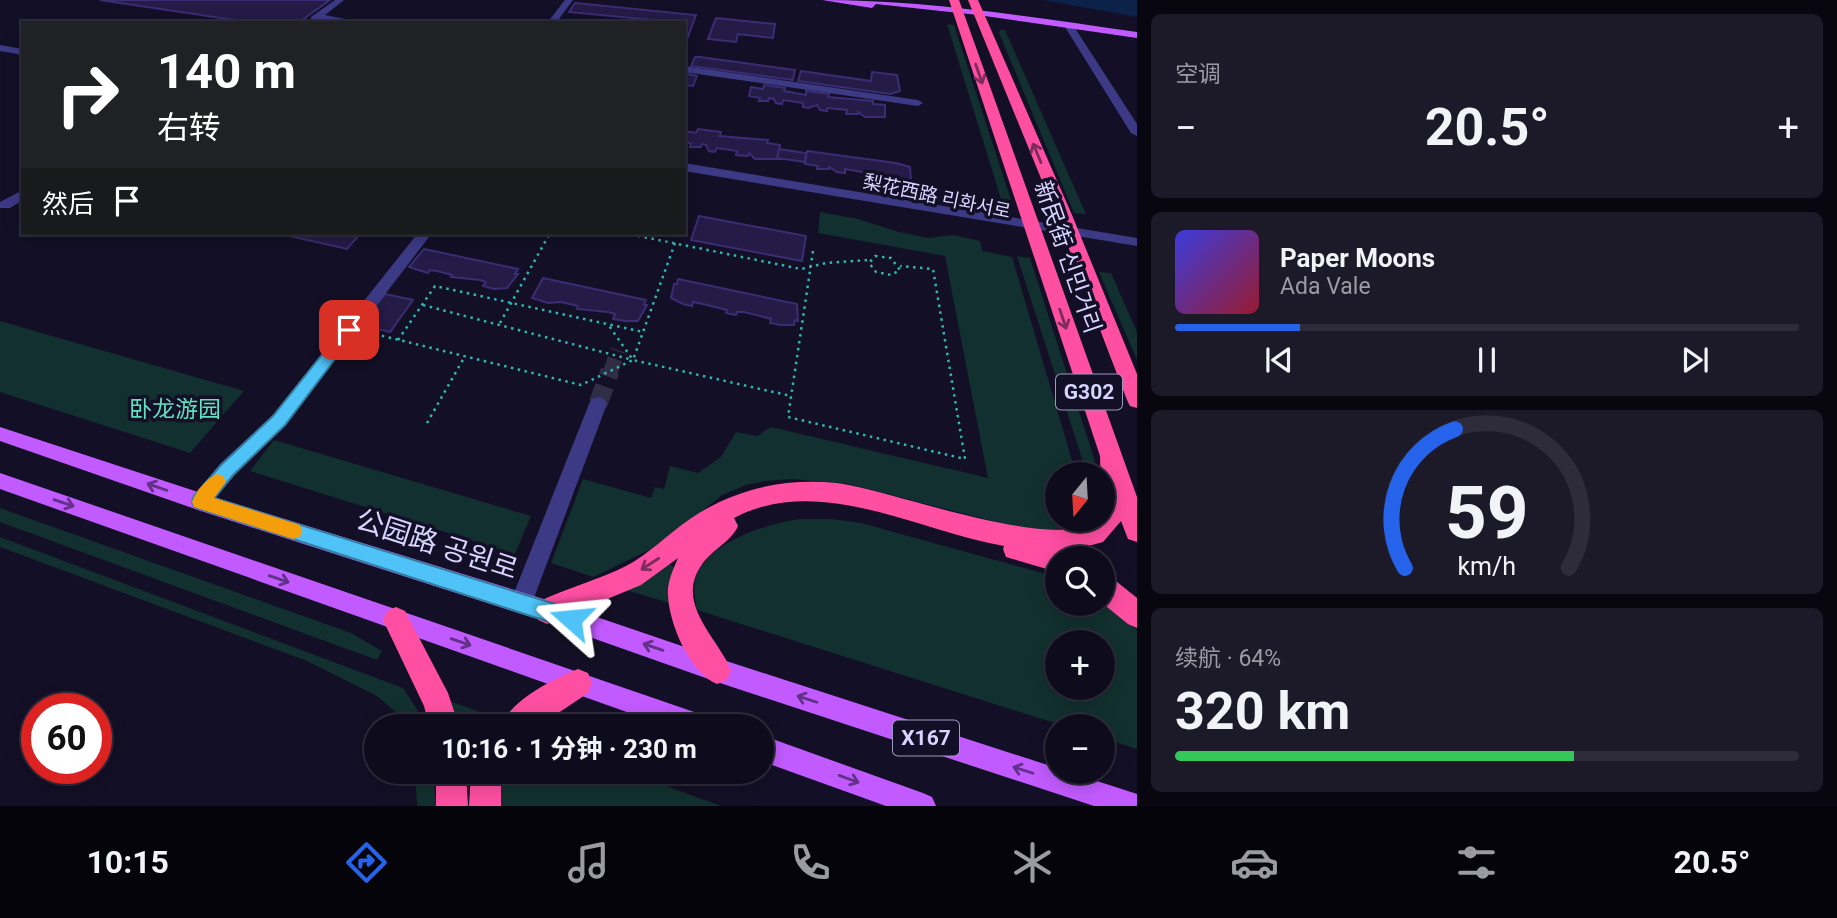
<!DOCTYPE html>
<html lang="zh">
<meta charset="utf-8">
<style>
:root{--surface:#0e0b1c;--page:#1c1929;--text:#f1f3f6;--muted:#9b9ba3;--line:#2e2b3b;--accent:#2563eb}
body{margin:0;font-family:Roboto,"Noto Sans SC","Noto Sans KR",sans-serif;background:var(--page);color:var(--text);height:100vh;display:flex;flex-direction:column;font-size:26px;white-space:nowrap}
*{box-sizing:border-box;margin:0}
p{font-size:23px;color:var(--muted)}
.icon{flex:none;width:38px;height:38px;fill:none;stroke:currentColor;stroke-width:2;stroke-linecap:round;stroke-linejoin:round}
.map{position:relative;flex:1;overflow:hidden}
.details{display:flex;flex-direction:column;gap:14px;padding:14px;background:#08060f;width:700px}
.details>*{flex:none}
.guide{position:absolute;left:21px;top:21px;width:665px;height:214px;border-radius:0px;box-shadow:0 4px 18px #0003,0 0 0 2px var(--line);background:#202124;color:#fff;overflow:hidden}
.needle{width:46px;rotate:198deg}
.fabs{position:absolute;left:1045px;top:462px;display:grid;gap:14px}
.fabs a{display:grid;place-items:center;width:70px;height:70px;border-radius:50%;background:var(--surface);box-shadow:0 4px 18px #0003,0 0 0 2px var(--line);font-size:35px}
.speed{position:absolute;left:21px;top:693px;display:flex;gap:14px;font-size:35px;font-weight:700;text-align:center}
.speed>*{display:grid;place-content:center;width:91px;height:91px;border-radius:50%;background:var(--surface);box-shadow:0 4px 18px #0003,0 0 0 2px var(--line);line-height:1}
.speed .limit{border:10px solid #d22;background:#fff;color:#111}
.pin{position:absolute;display:grid;place-items:center;width:60px;height:60px;color:#fff;margin:-30px;border-radius:14px;box-shadow:0 4px 10px #0006}
.me{position:absolute;width:77px;margin:-38px;rotate:288deg;stroke-linejoin:round;filter:drop-shadow(0 0 5px #0008)}
.turn{display:flex;align-items:center;gap:24px;height:147px;padding:0 21px;font-size:32px}
.turn .icon{width:91px;height:91px;stroke-width:2.5}
.turn b{display:block;font-size:49px;line-height:60px}
.then{display:flex;align-items:center;height:66px;padding:0 21px;background:#0003;gap:14px;font-size:26px}
.big{font-size:52px;font-weight:700;line-height:1.1}
.details .widget{flex:1;display:flex;flex-direction:column;justify-content:center;gap:10px;min-width:0;padding:0 24px;border-radius:10px;background:var(--page)}
.details .dial{align-items:center;gap:0}
.dial svg{height:182px;overflow:visible;fill:none;stroke:var(--line);stroke-width:7;stroke-linecap:round;text-anchor:middle}
.dial text{fill:var(--text);stroke:none}
.song{display:flex;align-items:center;gap:21px}
.cover{width:84px;height:84px;border-radius:10px;background:linear-gradient(135deg,hsl(240 70% 55%),hsl(350 70% 35%))}
.played{height:7px;border-radius:4px;background:linear-gradient(90deg,var(--accent) 20%,var(--line) 20%)}
.keys{display:flex;justify-content:space-around;direction:ltr}
.heat{display:flex;justify-content:space-between;align-items:center;font-size:38px;direction:ltr}
.charge{height:10px;border-radius:5px;background:linear-gradient(90deg,#34c759 64%,var(--line) 0)}
.trip{position:absolute;left:364px;top:714px;width:410px;height:70px;border-radius:35px;background:var(--surface);box-shadow:0 4px 18px #0003,0 0 0 2px var(--line);font-weight:700;line-height:70px;text-align:center}
.tabs{display:flex;height:112px;justify-content:space-around;align-items:center;background:#06040b;color:var(--muted)}
.tabs .icon{width:49px;height:49px}
.tabs .active{color:var(--accent)}
.tabs b{font-size:32px;color:var(--text)}
main{display:flex;flex:1;min-height:0}
.map>svg:first-child{display:block}
.green{fill:#12302f;fill-rule:evenodd}
.water{fill:#0c2248}
.building{fill:#241b47;stroke:#3b2d73;stroke-width:2}
.lines{fill:none;stroke-linecap:round;stroke-linejoin:round}
.minor-tunnel-far1{stroke:#312d47;stroke-width:15;stroke-dasharray:15 8;stroke-linecap:butt}
.minor-tunnel{stroke:#312d47;stroke-width:19;stroke-dasharray:19 10;stroke-linecap:butt}
.path{stroke:#2fb8b0;stroke-width:2.5;stroke-dasharray:2.5 4.5;stroke-linecap:butt}
.minor{fill:#3d3a85;fill-rule:evenodd}
.major{fill:#c25bff;fill-rule:evenodd}
.highway{fill:#ff4fa3;fill-rule:evenodd}
.oneway{stroke:#7d2c5e}
.oneway2{stroke:#623188}
.route{fill:#4fc3f7;stroke:#337fa1;stroke-width:2}
.slow{fill:#f59e0b}
.labels{text-anchor:middle;stroke-width:7;stroke-linejoin:round;paint-order:stroke}
.far-street-label{font-size:19px;fill:#d9d4ff;stroke:#130f26}
.shield{fill:#130f26;stroke:#9e99be;stroke-width:2}
.shield-label{font-size:21px;font-weight:bold;fill:#d9d4ff}
.street-label{font-size:23px;fill:#d9d4ff;stroke:#130f26}
.park-label{font-size:23px;fill:#5fe0c0;stroke:#130f26}
.near-street-label{font-size:28px;fill:#d9d4ff;stroke:#130f26}
</style>
<main>
<div class="map">
<svg width="1137" height="806" viewBox="0 0 1137 806">
<rect width="100%" height="100%" fill="#130f26"/>
<path class="green" d="M947 24 954 25 1011 200 1001 199Z
M1000 30H1005L1086 214 1074 213 999 33Z
M820 212 858 219 899 232 928 238 953 235 980 241 982 251 1012 257 1076 474H1057V520H1088L1076 526 1042 531 1020 528 848 484 792 479 765 481 746 485 722 495 660 545 593 577 551 563 583 479 651 498 655 487 664 489 670 466 698 473 721 457 736 432 757 436 771 427 988 478 945 256 818 233Z
M1017 256 1030 258 1099 474H1087Z
M1099 272 1111 273 1137 332V360Z
M0 321 244 391 190 453 0 392Z
M274 440 531 516 515 554 250 471Z
M0 508 351 633 382 651 377 660 0 522Z
M801 519H832L861 523 1053 576 1057 578V604H1102L1103 601 1137 630V749L1103 738 1102 726H1064L697 610C695 599 693 588 696 578 706 542 769 523 801 519ZM1057 642H1102V688H1057Z
M0 537 403 688 418 711 420 726H412L377 696 307 661 0 547Z
M668 563 674 567 670 580 673 604 626 590Z
M447 700 503 720 497 726H457Z
M415 772H433L436 806H417Z
M499 772H628L721 806H495Z"/>
<path class="water" d="M1043 0H1137V17Z"/>
<path class="building" d="M100 0H330L302 20 289 23H255Z
M575 3 696 15 685 45 684 23 569 12Z
M716 18 775 24 773 38 738 34 736 42 708 39Z
M695 57H700L795 70 793 80 691 66Z
M801 71 871 81 872 72 897 75 900 91 890 94 798 81Z
M684 73 697 76 693 86 684 85Z
M764 85 785 88 784 91 806 95V91L829 94 828 97 873 101V104L885 105V117H865L858 112V114H846L847 110 827 108V111L820 110 817 105 808 108 803 107V103L783 100 782 104 776 103 774 99 769 98 768 101H759L760 98 749 96 751 87 763 89Z
M698 129 721 132 720 136 768 140 767 143 780 145 777 159H755L749 153 748 156 736 155 737 151 717 148 715 152 709 151 706 145 702 144 701 147H690L691 143 684 142V131L696 133Z
M779 149 806 153 805 162 777 158Z
M807 151 896 163 910 167 911 182 890 181 880 175 879 178 868 177V173L845 169V173L837 172 829 167V169H817L818 166 805 164Z
M699 216 806 236 802 261 691 240Z
M282 233H361L347 249 280 234Z
M424 249 518 269 515 274H518L507 288 494 289 483 286 486 282 480 280 451 277 452 275 437 271 430 270 428 273 409 267Z
M543 278 646 300 644 305H647L638 321H625L613 319 615 314 608 312 577 309 578 306 561 302 548 303 532 298Z
M678 279 797 304 798 321 795 320 794 325H781L770 323 771 319 764 317 744 312H737L736 315 726 313 727 310 703 304 693 302 692 306 683 304 671 298 674 284H677Z
M385 294 413 300 390 332 361 325Z"/>
<g class="lines">
<path class="minor-tunnel-far1" d="M610 373 618 350"/>
<path class="minor-tunnel" d="M598 404 610 371"/>
<path class="path" d="M624 233 801 269 826 263 869 260
M675 243 633 360 791 396
M813 251 788 417 965 459 933 269 900 266
M875 256 891 258 900 270 891 275 876 272 869 263Z
M423 305 633 360
M500 323 550 233
M375 334 581 385 633 360 607 323
M398 340 435 286 643 332
M427 423 465 356"/>
<path class="minor" d="M335 0H344L325 15 365 23 311 21V17Z
M565 0H573L556 23H547Z
M1067 25H1073L1137 124V136L1131 133 1065 27Z
M0 45 23 49V55L0 51Z
M684 66 918 100 923 103 918 106 684 72Z
M684 163 1137 238V246L684 171Z
M23 190V200L10 208H0V202Z
M418 233H432L285 425 234 476 208 508 201 511 194 508 191 502 194 496 220 464 273 415Z
M598 397 604 399 607 404 532 603 529 611 521 614 513 611 510 603 589 404 592 399Z"/>
<path class="major" d="M822 0C926 0 1032 17 1137 32V38L978 15 876 4 872 8Z
M0 427 201 493 547 600 717 658 1057 768V772H1069L1134 793 1137 794V806H1094L717 682 547 622 201 511 0 441Z
M0 473 700 714 709 717 712 726H666L0 489Z
M761 735 923 793 932 797 936 806H886L761 761Z"/>
<path class="highway" d="M949 0H959L1137 497V542L1128 539 1121 521 1103 542 1066 552 1069 558H1057V572L1006 557 1003 549 1004 546C917 531 820 473 734 518L738 526C731 542 711 550 701 566 675 604 718 638 731 670L727 680 717 684C690 673 669 624 668 595 667 582 673 570 678 558L641 585 547 624 538 620 534 611 538 602C566 588 599 580 626 566 649 554 668 534 690 519 733 489 784 478 836 483 885 488 1058 554 1093 520H1102L1100 456Z
M968 0H978L1072 215 1137 374V408L1130 406 1127 400 1056 215Z
M1102 574 1111 577 1137 598V628L1128 624 1102 603Z
M396 607 405 611 448 693 459 726H429L424 706 383 620 387 611Z
M578 669 588 673 592 683 588 693 539 726H501C511 700 553 679 578 669Z
M436 772H466L468 806H436Z
M471 772H501V806H469Z"/>
</g>
<defs><path id="oneway-shaft" d="M-6 0H5M1.5-3L5.5 0L1.5 3" fill="none" stroke-width="1.6" stroke-linecap="round" stroke-linejoin="round" transform="scale(1.75)"/></defs>
<g class="oneway">
<use href="#oneway-shaft" transform="translate(979 74) rotate(71)"/>
<use href="#oneway-shaft" transform="translate(1037 153) rotate(-113)"/>
<use href="#oneway-shaft" transform="translate(1063 319) rotate(71)"/>
<use href="#oneway-shaft" transform="translate(650 564) rotate(147)"/>
</g>
<g class="oneway2">
<use href="#oneway-shaft" transform="translate(157 487) rotate(-161)"/>
<use href="#oneway-shaft" transform="translate(64 503) rotate(19)"/>
<use href="#oneway-shaft" transform="translate(279 579) rotate(19)"/>
<use href="#oneway-shaft" transform="translate(461 642) rotate(19)"/>
<use href="#oneway-shaft" transform="translate(653 647) rotate(-161)"/>
<use href="#oneway-shaft" transform="translate(807 699) rotate(-162)"/>
<use href="#oneway-shaft" transform="translate(1023 770) rotate(-162)"/>
<use href="#oneway-shaft" transform="translate(849 779) rotate(20)"/>
</g>
<path class="route" d="M349 325 354 327 356 330 354 334 285 425 233 475 214 498 571 609 578 612 581 619 578 626 571 629 194 507 192 502 194 496 221 465 273 416 344 327Z"/>
<path class="slow" d="M217 474 223 476 226 482 214 498 300 525 302 531 300 537 293 539 194 507 192 502C196 491 207 478 217 474Z"/>
<g class="labels">
<g class="far-street-label">
<text transform="translate(937 196) rotate(12)" y="7">梨花西路 리화서로</text>
</g>
<g class="shield">
<rect x="1056" y="374.5" width="66" height="35" rx="5"/>
<rect x="893" y="720.5" width="66" height="35" rx="5"/>
</g>
<g class="shield-label">
<text x="1089" y="399">G302</text>
<text x="926" y="745">X167</text>
</g>
<g class="street-label">
<text transform="translate(1068 257) rotate(71)" y="8">新民街 신민거리</text>
</g>
<g class="park-label">
<text x="175" y="417">卧龙游园</text>
</g>
<g class="near-street-label">
<text transform="translate(437 544) rotate(18)" y="10">公园路 공원로</text>
</g>
</g>
</svg>
<div class="fabs">
<a><svg class="needle" viewBox="-14 -14 28 28"><path d="M0-13l5 13h-10z" fill="#e53935"/><path d="M0 13l5-13h-10z" fill="#9b9ba3"/></svg></a>
<a><svg class="icon" aria-label="search" viewBox="0 0 24 24"><circle cx="10" cy="10" r="6"/><path d="M15 15l6 6"/></svg></a>
<a>+</a>
<a>−</a>
</div>
<div class="speed"><div class="limit">60</div></div>
<div class="pin" style="left:349px;top:330px;background:#d93025"><svg class="icon" aria-label="arrive" viewBox="0 0 24 24"><path d="M6 21V4h12l-3 4 3 4H6"/></svg></div>
<svg class="me" style="left:571px;top:619px" viewBox="-20 -20 40 40"><path d="M0-17L14 15 0 8-14 15z" fill="#4fc3f7" stroke="#fff" stroke-width="4"/></svg>
<div class="trip">10:16 · 1 分钟 · 230 m</div>
<div class="guide">
<div class="turn"><svg class="icon" aria-label="right" viewBox="0 0 24 24"><path d="M7 20v-9h11M14 6l5 5-5 5"/></svg><div><b>140 m</b>右转</div></div>
<div class="then">然后<svg class="icon" aria-label="arrive" viewBox="0 0 24 24"><path d="M6 21V4h12l-3 4 3 4H6"/></svg></div>
</div>
</div>
<section class="details">
<div class="widget"><p>空调</p>
<div class="heat"><a>−</a><b class="big">20.5°</b><a>+</a></div>
</div>
<div class="widget">
<div class="song"><i class="cover"></i><div><b>Paper Moons</b><p>Ada Vale</p></div></div>
<div class="played"></div>
<div class="keys"><svg class="icon" aria-label="previous" viewBox="0 0 24 24"><path d="M18 5L8 12l10 7zM5 5v14"/></svg><svg class="icon" aria-label="pause" viewBox="0 0 24 24"><path d="M8 5v14M16 5v14"/></svg><svg class="icon" aria-label="next" viewBox="0 0 24 24"><path d="M6 5l10 7-10 7zM19 5v14"/></svg></div>
</div>
<div class="widget dial"><svg viewBox="0 0 100 80">
<path d="M14 69A42 42 0 1 1 86 69"/>
<path d="M14 69A42 42 0 0 1 36 8" stroke="#2563eb"/>
<text x="50" y="56" font-size="32" font-weight="700">59</text>
<text x="50" y="72" font-size="11">km/h</text>
</svg></div>
<div class="widget"><p>续航 · 64%</p><b class="big">320 km</b><div class="charge"></div></div>
</section>
</main>
<nav class="tabs">
<b>10:15</b>
<svg class="icon active" aria-label="directions" viewBox="0 0 24 24"><path d="M12 3l9 9-9 9-9-9zM9 14v-3h6M13 9l2 2-2 2"/></svg>
<svg class="icon" aria-label="music" viewBox="0 0 24 24"><path d="M9 18V5l10-2v13"/><circle cx="6" cy="18" r="3"/><circle cx="16" cy="16" r="3"/></svg>
<svg class="icon" aria-label="phone" viewBox="0 0 24 24"><path d="M5 4h4l2 5-3 2q2 4 5 5l2-3 5 2v4C11 20 4 13 5 4z"/></svg>
<svg class="icon" aria-label="climate" viewBox="0 0 24 24"><path d="M12 3v18M4 7l16 10M4 17L20 7"/></svg>
<svg class="icon" aria-label="car" viewBox="0 0 24 24"><path d="M5 17H2v-5l4-1 3-4h7l3 4 3 1v5h-3M9 17h6M6 11h13"/><circle cx="7" cy="17" r="2"/><circle cx="17" cy="17" r="2"/></svg>
<svg class="icon" aria-label="filters" viewBox="0 0 24 24"><path d="M4 7h16M4 17h16"/><circle cx="9" cy="7" r="2"/><circle cx="15" cy="17" r="2"/></svg>
<b>20.5°</b>
</nav>
